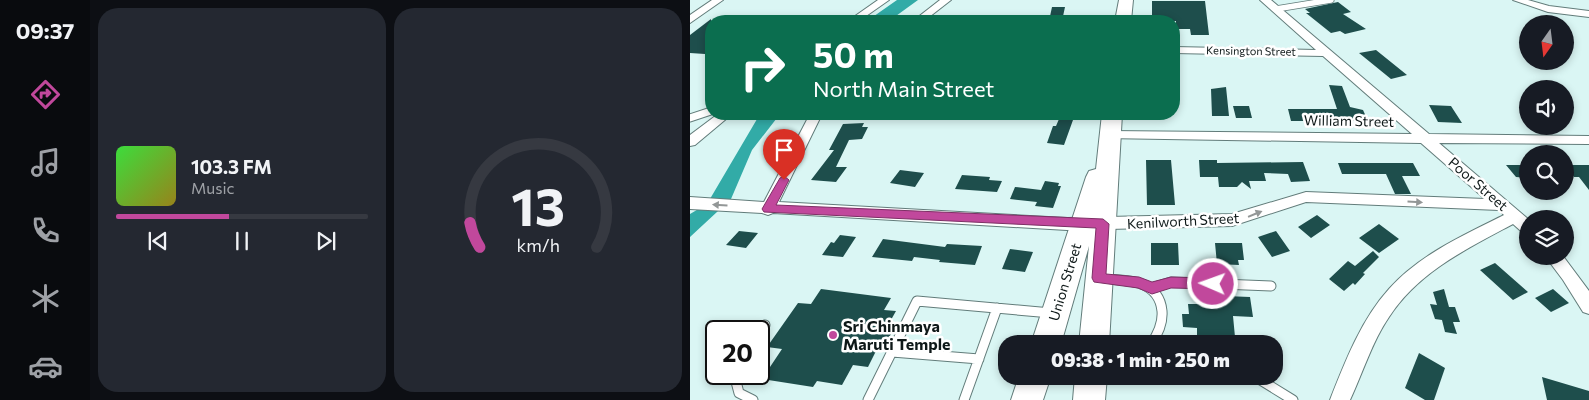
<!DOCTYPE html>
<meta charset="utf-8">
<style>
:root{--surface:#171b24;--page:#242831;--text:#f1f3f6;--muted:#9ea1a6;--line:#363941;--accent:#c1489c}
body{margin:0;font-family:Commissioner,sans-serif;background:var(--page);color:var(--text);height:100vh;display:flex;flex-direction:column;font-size:19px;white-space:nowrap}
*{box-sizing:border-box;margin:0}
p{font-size:16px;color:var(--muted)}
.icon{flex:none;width:28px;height:28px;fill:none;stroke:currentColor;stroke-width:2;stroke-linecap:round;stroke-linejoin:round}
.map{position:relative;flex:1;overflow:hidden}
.drawer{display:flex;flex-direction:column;gap:8px;padding:8px;background:#0d0f14;width:600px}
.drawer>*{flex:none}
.hud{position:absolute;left:15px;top:15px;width:475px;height:105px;border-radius:20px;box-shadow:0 2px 8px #0003;background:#0b6e4f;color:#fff;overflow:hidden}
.needle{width:32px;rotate:194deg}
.controls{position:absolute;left:829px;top:15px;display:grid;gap:10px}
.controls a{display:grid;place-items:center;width:55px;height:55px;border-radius:50%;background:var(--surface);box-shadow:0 2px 8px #0003;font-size:25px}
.speed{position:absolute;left:15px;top:320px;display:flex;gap:10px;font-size:25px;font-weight:700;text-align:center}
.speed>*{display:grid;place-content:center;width:65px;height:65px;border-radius:50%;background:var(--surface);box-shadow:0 2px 8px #0003;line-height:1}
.speed .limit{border:2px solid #111;border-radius:8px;background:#fff;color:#111}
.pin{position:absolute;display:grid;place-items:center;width:42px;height:42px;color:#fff;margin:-51px -21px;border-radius:50% 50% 50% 0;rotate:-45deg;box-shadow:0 0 5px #0007}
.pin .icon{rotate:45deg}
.me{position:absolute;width:55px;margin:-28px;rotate:272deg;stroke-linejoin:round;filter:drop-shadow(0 0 4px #0008)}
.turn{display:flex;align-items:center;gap:18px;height:105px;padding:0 25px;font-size:22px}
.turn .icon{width:65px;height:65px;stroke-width:2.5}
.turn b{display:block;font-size:35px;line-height:42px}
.drawer .card{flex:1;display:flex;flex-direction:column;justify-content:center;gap:8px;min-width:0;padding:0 18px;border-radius:20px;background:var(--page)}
.drawer .dial{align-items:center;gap:0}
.dial svg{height:130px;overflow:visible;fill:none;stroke:var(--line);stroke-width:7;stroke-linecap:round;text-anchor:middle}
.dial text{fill:var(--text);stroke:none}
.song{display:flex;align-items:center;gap:15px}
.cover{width:60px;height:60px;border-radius:8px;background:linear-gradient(135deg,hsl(120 70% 55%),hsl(50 70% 35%))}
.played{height:5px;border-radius:2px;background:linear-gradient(90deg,var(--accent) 45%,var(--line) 45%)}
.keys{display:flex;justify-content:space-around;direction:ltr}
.drawer .tiles{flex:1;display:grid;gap:8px;grid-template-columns:repeat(2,1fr)}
.trip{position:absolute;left:308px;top:335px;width:285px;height:50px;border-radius:20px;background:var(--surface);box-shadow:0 2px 8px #0003;font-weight:800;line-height:50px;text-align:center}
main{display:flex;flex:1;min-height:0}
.tab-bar{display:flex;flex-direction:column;width:90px;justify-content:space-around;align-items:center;background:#090b0e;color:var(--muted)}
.tab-bar .icon{width:35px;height:35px}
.tab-bar .selected{color:var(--accent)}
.tab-bar b{font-size:22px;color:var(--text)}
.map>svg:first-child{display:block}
.water{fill:#32aba7}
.building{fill:#1e4e4c}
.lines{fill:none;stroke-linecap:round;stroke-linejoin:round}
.service-far2-casing{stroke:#627c7a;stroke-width:7}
.service-far1-casing{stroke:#627c7a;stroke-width:9}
.service-casing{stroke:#627c7a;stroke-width:11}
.minor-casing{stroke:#627c7a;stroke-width:2}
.primary-casing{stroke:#627c7a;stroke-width:2}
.service-far2{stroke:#fff;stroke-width:5.5}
.service-far1{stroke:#fff;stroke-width:7}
.service{stroke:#fff;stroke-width:9}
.minor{fill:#fff;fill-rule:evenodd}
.primary{fill:#fff;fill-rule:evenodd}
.oneway{fill:#939797}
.route{fill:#c1489c;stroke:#7d2f65}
.poi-dot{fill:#c1489c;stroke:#fff;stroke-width:2}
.labels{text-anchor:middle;stroke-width:5;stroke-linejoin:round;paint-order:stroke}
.far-street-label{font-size:11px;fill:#0e1818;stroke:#fff}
.street-label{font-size:14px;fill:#0e1818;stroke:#fff}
.near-poi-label{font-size:16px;font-weight:bold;fill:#0e1818;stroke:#fff;text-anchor:start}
</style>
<main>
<nav class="tab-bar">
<b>09:37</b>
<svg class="icon selected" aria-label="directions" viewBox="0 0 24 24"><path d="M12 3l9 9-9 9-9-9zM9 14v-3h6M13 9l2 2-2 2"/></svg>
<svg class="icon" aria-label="music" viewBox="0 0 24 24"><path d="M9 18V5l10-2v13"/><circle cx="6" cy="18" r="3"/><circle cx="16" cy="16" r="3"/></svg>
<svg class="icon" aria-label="phone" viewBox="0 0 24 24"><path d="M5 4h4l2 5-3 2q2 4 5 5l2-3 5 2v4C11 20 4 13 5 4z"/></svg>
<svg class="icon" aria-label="climate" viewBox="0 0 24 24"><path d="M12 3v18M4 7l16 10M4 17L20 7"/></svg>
<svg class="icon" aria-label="car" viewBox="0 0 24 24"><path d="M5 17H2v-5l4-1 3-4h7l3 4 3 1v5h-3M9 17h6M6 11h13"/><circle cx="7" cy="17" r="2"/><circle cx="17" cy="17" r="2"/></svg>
</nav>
<section class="drawer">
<div class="tiles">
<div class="card">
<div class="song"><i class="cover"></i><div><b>103.3 FM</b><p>Music</p></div></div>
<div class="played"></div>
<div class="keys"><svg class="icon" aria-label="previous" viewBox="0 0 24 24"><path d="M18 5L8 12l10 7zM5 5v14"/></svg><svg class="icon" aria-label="pause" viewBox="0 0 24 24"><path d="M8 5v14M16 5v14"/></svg><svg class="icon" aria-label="next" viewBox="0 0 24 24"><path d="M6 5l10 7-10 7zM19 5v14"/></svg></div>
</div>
<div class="card dial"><svg viewBox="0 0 100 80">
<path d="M14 69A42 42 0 1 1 86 69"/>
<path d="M14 69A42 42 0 0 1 8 54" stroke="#c1489c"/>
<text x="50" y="56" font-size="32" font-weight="700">13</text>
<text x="50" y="72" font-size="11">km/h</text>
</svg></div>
</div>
</section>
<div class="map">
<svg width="899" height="400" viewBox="0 0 899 400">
<rect width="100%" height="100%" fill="#daf6f4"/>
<path class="water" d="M207 0H228L199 21H177Z
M70 114H90L62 150 41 199 0 237V214L17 204Z"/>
<path class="building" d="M462 1H515L519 35H501L500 29H486V21H462Z
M648 2 661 12 653 14 676 29 655 34 650 31 641 33 616 13H620L615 9Z
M362 7H375L372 21H359Z
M21 19V50L15 54 0 53V35Z
M686 50 717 75 701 79 669 53Z
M639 85 652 86 660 107 673 110 678 121H601L598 109H647Z
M536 87 539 116H522L521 89Z
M739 105 761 106 772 123 748 122Z
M543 106H559L562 118H546Z
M369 119 383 120 374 145 357 143 363 126H366Z
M174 123 172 127H178L172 139 159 140 146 167H157L146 182 121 180 144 150H139L153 124Z
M456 160H481L485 205H457Z
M509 160H527V163L613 162 620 181 601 182 598 174 574 173 576 181H559L561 189 552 182 547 187H529L528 177H510Z
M648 163H723L730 176H712L721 194H705L696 174H652Z
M816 165H838V178L826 177Z
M875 165H899V190L889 177H884Z
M210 170 234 173 225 187 200 183Z
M272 175 300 177 299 180 312 181 307 192 265 189Z
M355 181 369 183 368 186H371L363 208 345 206 347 202 320 199 325 187 351 190Z
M627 215 640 225 621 238 608 227Z
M689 224 709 239 689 253 669 238Z
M49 231 68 233 56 248 36 245Z
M586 231 600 251 582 257 568 237Z
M150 235 166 237 153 257 132 255 141 242 144 243Z
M193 239 255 247 257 244 292 246 285 265 249 262 250 260 224 257 222 261 182 257Z
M461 243H488L489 265H461Z
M525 243H552L554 260H548L549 265 527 264Z
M320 249 343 252 335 272 312 269Z
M683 251 689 257 673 273 675 274 665 285 663 283 654 291 639 279 658 261 665 266Z
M805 263 838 292 823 300 790 270Z
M131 289 201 298 194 310 206 311 197 327 204 328 197 342 191 341 178 367 163 365 152 385 127 381 123 387 72 379 92 349 77 347 108 303 121 304Z
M754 289 759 307H765L770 322H763L767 334 755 332 752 320 745 319 740 304 747 305 743 292Z
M863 289 879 303 861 312 845 298Z
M535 296 560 297 563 317 543 316 545 337H532V340L520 339 514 342 507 338V328L493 327 492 314H499L498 304H509L508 301H536Z
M729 353 755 368 744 400H735L715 388Z
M852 377 899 391V400H857Z"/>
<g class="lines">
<g class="service-far2-casing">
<path id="service-far2" d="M586 9 641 0"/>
</g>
<g class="service-far1-casing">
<path id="service-far1" d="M0 118 21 111"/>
</g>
<g class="service-casing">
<path id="service" d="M412 279C437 280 469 280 472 311 473 323 468 334 461 344
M462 288 481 282 581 286
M69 333 75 325
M202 352 289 359
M44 374 49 393 63 400
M564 376 603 400
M178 400 227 301 361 313
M274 400 307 308"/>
</g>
<g class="minor-casing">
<path id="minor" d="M22 0H33L0 23V15Z
M188 0H199L169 21H158Z
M250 0H261L234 21H223Z
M570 0H581L739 134 899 136V144L749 143 838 219V234L832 232 823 224C778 248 728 272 699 317 682 342 673 372 660 400H640C655 362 671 320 699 289 729 255 774 235 814 215L809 210 616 202 542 226 377 230 83 213 78 215 72 213 0 209V197L74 202 120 114H132L89 202 377 218 542 214 616 192 795 199 731 143 414 138 412 135 419 131 722 134 633 56 484 53V47L626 50Z
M823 0H838L859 6 899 11V17L858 12Z
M28 114H42L5 145 0 146V135Z
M855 256H873L899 291V314L893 312 873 280Z"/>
</g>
<g class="primary-casing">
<path id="primary" d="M429 0H443L441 21H425Z
M412 114H432L419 344H389L399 246 371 344H341L396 177 399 171 406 169Z
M329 376H361L353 400H321Z
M385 376H417L415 400H383Z"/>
</g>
<use href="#service-far2" class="service-far2"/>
<use href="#service-far1" class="service-far1"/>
<use href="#service" class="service"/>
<use href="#minor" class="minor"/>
<use href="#primary" class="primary"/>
</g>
<defs><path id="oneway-solid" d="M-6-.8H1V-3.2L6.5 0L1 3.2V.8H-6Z" transform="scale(1.25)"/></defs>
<g class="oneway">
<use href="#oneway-solid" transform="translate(725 202) rotate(3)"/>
<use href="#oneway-solid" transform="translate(30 205) rotate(-176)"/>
<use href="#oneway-solid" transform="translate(565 214) rotate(-22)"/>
</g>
<path class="route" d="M94 176 99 180 86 205 413 219 419 224 416 274 449 277 462 282 481 277 523 278 527 280 529 284 527 288 523 289 481 288 462 294 448 288 404 282 402 278 406 228 74 212 72 209 90 178Z"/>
<circle class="poi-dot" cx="143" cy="335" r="5"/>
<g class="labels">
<g class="far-street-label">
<text transform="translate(561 51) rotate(1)" y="4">Kensington Street</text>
</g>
<g class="street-label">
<text transform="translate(659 121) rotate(1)" y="5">William Street</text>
<text transform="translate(788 184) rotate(41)" y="5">Poor Street</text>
<text transform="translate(493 221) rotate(-3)" y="5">Kenilworth Street</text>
<text transform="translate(375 282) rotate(-73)" y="5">Union Street</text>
</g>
<g class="near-poi-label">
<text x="153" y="332">Sri Chinmaya<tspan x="153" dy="18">Maruti Temple</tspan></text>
</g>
</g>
</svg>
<div class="controls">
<a><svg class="needle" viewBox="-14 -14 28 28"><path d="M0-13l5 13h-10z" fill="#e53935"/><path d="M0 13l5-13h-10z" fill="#9ea1a6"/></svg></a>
<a><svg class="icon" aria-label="sound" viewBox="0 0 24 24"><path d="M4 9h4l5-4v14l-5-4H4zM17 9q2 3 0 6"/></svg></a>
<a><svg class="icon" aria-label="search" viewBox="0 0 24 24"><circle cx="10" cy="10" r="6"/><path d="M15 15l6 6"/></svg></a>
<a><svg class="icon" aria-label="layers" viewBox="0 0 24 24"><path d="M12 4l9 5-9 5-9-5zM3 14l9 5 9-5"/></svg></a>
</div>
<div class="speed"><div class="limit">20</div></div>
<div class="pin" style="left:94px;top:180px;background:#d93025"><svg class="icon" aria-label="arrive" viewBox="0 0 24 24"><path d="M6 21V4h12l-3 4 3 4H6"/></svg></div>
<svg class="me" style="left:523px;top:284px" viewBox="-20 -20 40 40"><circle r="17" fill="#c1489c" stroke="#fff" stroke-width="3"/><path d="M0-11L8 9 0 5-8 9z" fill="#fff"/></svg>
<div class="trip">09:38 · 1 min · 250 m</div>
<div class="hud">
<div class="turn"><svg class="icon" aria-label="right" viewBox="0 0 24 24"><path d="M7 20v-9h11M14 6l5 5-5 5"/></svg><div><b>50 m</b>North Main Street</div></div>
</div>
</div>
</main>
